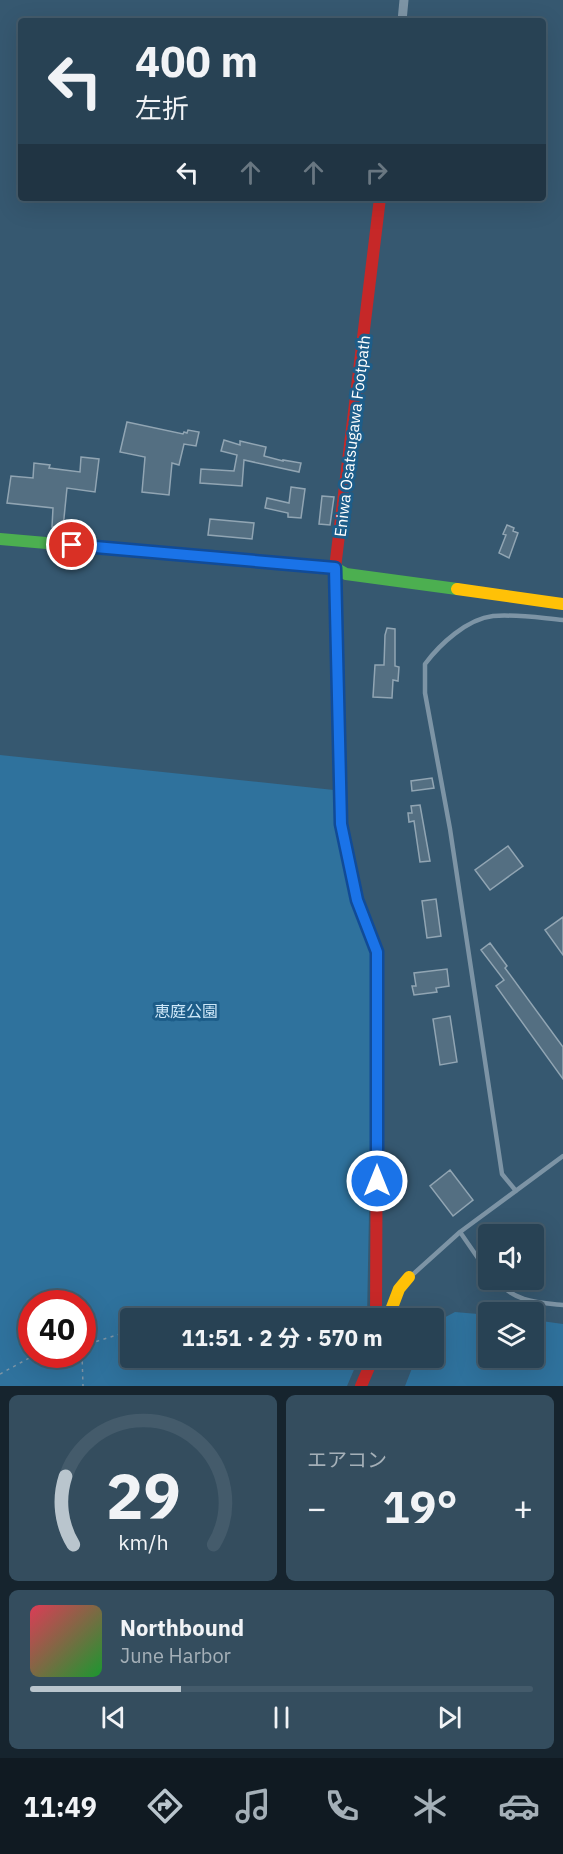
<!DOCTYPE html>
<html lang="ja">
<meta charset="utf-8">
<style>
:root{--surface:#284254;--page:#344d5e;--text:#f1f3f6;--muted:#a5b0b8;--line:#445b6b;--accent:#b9c5cd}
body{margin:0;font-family:"IBM Plex Sans","Noto Sans JP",sans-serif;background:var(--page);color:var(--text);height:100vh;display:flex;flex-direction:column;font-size:22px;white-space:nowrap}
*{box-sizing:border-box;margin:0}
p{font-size:20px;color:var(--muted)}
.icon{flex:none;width:33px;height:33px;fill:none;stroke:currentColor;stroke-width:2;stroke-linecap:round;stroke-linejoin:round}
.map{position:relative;height:1386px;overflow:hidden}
.side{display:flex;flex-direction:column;gap:9px;padding:9px;background:#16242e;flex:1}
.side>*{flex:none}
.banner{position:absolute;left:18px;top:18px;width:528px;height:183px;border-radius:6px;box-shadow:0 6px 24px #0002,0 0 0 2px var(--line);background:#284254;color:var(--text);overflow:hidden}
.controls{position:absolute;left:478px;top:1224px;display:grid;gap:12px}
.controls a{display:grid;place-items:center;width:66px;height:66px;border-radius:6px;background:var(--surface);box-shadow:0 6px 24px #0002,0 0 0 2px var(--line);font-size:30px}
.speed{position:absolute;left:18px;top:1290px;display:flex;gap:12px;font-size:30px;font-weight:700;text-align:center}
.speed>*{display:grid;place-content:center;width:78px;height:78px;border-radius:50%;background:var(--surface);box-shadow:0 6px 24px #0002,0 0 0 2px var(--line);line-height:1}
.speed .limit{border:9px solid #d22;background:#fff;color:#111}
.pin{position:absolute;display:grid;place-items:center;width:51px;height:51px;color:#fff;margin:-26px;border:3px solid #fff;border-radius:50%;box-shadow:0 2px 6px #0007}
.me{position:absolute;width:66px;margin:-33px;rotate:0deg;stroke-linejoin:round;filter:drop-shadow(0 0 4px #0008)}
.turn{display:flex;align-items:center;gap:21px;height:126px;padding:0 18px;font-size:27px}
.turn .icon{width:78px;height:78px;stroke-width:2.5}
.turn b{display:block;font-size:42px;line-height:51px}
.lanes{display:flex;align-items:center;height:57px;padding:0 18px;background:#0003;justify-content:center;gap:30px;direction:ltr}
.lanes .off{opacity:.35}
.big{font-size:45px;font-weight:700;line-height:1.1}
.side .tile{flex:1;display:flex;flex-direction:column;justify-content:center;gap:9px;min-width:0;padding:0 21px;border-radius:9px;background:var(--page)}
.side .dial{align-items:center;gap:0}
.dial svg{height:156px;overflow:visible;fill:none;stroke:var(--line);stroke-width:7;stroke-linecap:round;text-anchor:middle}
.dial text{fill:var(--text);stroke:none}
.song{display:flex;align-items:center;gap:18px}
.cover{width:72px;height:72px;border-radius:9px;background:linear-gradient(135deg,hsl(350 70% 55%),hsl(130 70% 35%))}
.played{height:6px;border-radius:3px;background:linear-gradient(90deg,var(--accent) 30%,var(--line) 30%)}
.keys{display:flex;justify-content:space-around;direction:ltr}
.heat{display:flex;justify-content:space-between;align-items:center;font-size:33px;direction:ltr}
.side .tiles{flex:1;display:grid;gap:9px;grid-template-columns:1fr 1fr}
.tile:last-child{grid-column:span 2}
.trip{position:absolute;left:120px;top:1308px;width:324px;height:60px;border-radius:6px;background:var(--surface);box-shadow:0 6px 24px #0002,0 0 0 2px var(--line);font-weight:700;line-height:60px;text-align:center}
.menu{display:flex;height:96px;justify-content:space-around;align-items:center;background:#101a22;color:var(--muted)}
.menu .icon{width:42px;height:42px}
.menu .active{color:var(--accent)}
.menu b{font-size:27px;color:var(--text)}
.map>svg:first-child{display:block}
.green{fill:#2f729d;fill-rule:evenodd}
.building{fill:#546f82;stroke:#91a5b3;stroke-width:1.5}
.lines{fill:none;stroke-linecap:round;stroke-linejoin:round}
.path{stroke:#7d94a5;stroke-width:1.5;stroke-dasharray:3 4.5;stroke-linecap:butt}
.lane{stroke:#7d94a5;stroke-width:4.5}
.street{stroke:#7d94a5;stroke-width:9}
.fast{stroke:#4caf50;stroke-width:12}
.slow{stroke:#ffc107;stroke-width:12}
.jam{stroke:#c62828;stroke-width:12}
.route-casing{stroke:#114b97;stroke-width:15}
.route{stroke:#1a73e8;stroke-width:10}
.labels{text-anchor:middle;stroke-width:6;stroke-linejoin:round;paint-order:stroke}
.street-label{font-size:16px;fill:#fff;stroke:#1d5d89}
.park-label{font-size:16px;fill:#cde7f8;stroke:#1d5d89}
</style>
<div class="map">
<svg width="563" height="1386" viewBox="0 0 563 1386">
<rect width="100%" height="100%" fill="#365870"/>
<path class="green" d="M0 755 334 790V824L353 901 374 952 367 1318H130V1358H359L347 1386H0ZM32 1304H82V1354H32Z
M455 1312 489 1315V1358H534V1320L563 1324V1386H405L416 1358H434V1323Z"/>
<path class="building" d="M127 422 183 434 184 432 187 433 188 430 199 432 196 446 184 444 179 465 172 463 169 495 142 492 145 457 120 452Z
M224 440 240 445V441L266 447 264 456 283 461V460L301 463 299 472 244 460 242 486 200 483 201 469 234 471 237 455 221 451Z
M81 457 99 459 95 492 67 488 63 528 52 527 53 508 7 503 11 476 33 478 34 463 50 465 49 468 80 472Z
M291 487 305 489 301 518 288 517V513L265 508 267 498 289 503Z
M322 496 334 497 330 525 319 524Z
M210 519 254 523 252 539 208 535Z
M507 525 514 528 513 531 518 533 509 558 499 553 506 535 503 534Z
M387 628 395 629V666L399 667 398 681 393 680 392 698 373 697 375 665H384L385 635Z
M432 778 434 788 412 791 411 781Z
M420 805 430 861 420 862 414 821 409 822 408 813H412L411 806Z
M508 846 523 866 490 890 475 870Z
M436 899 441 936 427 938 422 901Z
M563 917V955L545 930Z
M490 943 507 966 505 968 563 1047V1079L496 986 504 980 481 950Z
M447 969 449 986 436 988 437 992 414 995 412 986H416L414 973Z
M450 1016 457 1062 440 1065 433 1019Z
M450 1170 473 1200 453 1216 430 1186Z"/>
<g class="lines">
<path class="path" d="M82 1346 123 1333H130
M82 1354 83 1386
M333 1358 348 1362 352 1358
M0 1374 31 1357 49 1354"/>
<path class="lane" d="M516 1191 502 1174 450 829 425 693V664C440 644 467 619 493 616 516 614 540 618 563 620
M460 1232 489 1274
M410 1277 460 1232 563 1156
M495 1280C517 1302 533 1302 563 1305"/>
<path class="street" d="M402 21 404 0"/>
<path class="fast" d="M0 539 335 568 346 574 457 589
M346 846 357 900 377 952V1082"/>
<path class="slow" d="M335 586 341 824 346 846
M457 589 563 604
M388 1318 399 1289 409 1277"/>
<path class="jam" d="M335 586V568L380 198
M376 1318 377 1082
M361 1386 373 1358"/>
</g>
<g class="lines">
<g class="route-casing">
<path id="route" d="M72 545 335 568 341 824 357 900 377 952V1181"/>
</g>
<use href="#route" class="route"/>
</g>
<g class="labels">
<g class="street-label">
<text transform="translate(352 436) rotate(-83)" y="6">Eniwa Osatsugawa Footpath</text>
</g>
<g class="park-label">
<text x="186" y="1017">恵庭公園</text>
</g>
</g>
</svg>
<div class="controls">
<a><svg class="icon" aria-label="sound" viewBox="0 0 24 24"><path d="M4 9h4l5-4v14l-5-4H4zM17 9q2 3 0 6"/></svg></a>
<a><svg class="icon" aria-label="layers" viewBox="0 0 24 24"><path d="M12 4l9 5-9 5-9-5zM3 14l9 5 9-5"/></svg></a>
</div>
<div class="speed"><div class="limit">40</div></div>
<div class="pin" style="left:72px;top:545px;background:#d93025"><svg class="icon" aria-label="arrive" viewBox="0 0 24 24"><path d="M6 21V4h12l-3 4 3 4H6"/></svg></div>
<svg class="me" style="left:377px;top:1181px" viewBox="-20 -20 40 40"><circle r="17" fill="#1a73e8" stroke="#fff" stroke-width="3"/><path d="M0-11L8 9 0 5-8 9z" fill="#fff"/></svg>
<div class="trip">11:51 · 2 分 · 570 m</div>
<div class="banner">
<div class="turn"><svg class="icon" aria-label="left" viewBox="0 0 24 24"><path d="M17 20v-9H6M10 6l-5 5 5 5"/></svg><div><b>400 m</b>左折</div></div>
<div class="lanes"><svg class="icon" aria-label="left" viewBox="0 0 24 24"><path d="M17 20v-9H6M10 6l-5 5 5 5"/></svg><svg class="icon off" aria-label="ahead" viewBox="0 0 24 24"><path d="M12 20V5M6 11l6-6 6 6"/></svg><svg class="icon off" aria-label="ahead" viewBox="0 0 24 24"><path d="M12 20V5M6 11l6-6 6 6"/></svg><svg class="icon off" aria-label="right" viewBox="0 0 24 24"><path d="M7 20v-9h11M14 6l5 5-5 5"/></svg></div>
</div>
</div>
<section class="side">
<div class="tiles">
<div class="tile dial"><svg viewBox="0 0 100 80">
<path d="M14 69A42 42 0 1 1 86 69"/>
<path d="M14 69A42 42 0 0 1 10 34" stroke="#b9c5cd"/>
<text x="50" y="56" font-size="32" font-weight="700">29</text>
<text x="50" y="72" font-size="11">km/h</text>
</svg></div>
<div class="tile"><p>エアコン</p>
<div class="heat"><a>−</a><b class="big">19°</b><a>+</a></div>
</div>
<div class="tile">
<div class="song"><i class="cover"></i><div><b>Northbound</b><p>June Harbor</p></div></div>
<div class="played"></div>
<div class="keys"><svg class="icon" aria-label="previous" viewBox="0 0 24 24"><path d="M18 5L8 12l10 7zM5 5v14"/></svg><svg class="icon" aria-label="pause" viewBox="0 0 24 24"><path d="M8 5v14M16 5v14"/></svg><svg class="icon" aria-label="next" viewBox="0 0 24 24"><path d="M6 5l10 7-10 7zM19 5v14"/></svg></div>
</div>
</div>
</section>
<nav class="menu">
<b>11:49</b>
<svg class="icon active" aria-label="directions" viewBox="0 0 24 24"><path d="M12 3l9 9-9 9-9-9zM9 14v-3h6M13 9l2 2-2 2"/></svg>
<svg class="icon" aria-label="music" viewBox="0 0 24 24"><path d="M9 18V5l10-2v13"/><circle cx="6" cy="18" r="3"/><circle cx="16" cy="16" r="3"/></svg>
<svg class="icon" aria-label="phone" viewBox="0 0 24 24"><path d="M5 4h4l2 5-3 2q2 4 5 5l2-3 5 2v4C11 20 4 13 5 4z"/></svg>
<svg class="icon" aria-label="climate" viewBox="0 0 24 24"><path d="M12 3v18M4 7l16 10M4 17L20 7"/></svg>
<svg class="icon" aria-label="car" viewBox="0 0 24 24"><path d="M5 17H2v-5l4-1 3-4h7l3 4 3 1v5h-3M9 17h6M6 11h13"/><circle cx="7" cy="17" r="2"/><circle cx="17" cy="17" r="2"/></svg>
</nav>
